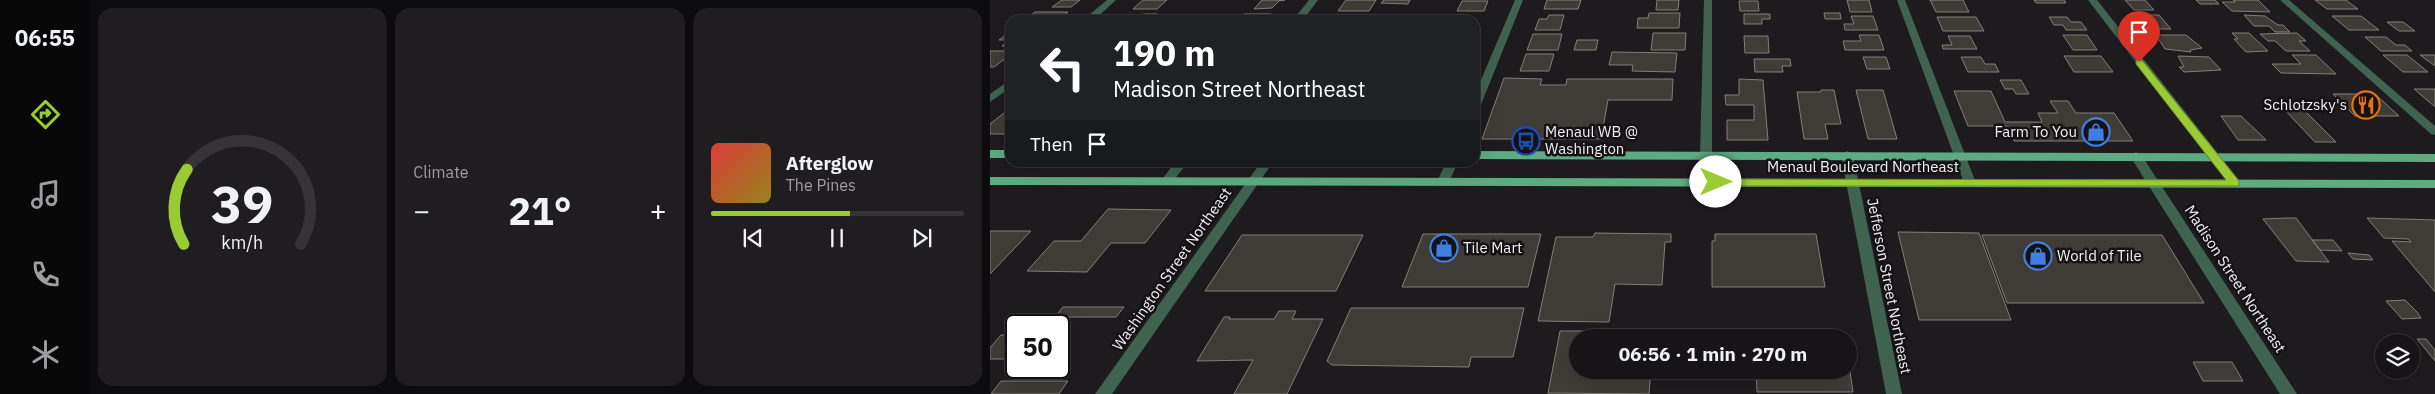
<!DOCTYPE html>
<meta charset="utf-8">
<style>
:root{--surface:#161417;--page:#1f1d20;--text:#f1f3f6;--muted:#9e9ea1;--line:#353336;--accent:#9bcb33}
body{margin:0;font-family:"IBM Plex Sans",sans-serif;background:var(--page);color:var(--text);height:100vh;display:flex;flex-direction:column;font-size:19px;white-space:nowrap}
*{box-sizing:border-box;margin:0}
p{font-size:16px;color:var(--muted)}
.icon{flex:none;width:28px;height:28px;fill:none;stroke:currentColor;stroke-width:2;stroke-linecap:round;stroke-linejoin:round}
.map{position:relative;flex:1;overflow:hidden}
.side{display:flex;flex-direction:column;gap:8px;padding:8px;background:#0c0b0d;width:900px}
.side>*{flex:none}
.banner{position:absolute;left:15px;top:15px;width:475px;height:152px;border-radius:15px;box-shadow:0 5px 20px #0002,0 0 0 1px var(--line);background:#202124;color:#fff;overflow:hidden}
.tools{position:absolute;left:1385px;top:334px;display:grid;gap:10px}
.tools a{display:grid;place-items:center;width:45px;height:45px;border-radius:50%;background:var(--surface);box-shadow:0 5px 20px #0002,0 0 0 1px var(--line);font-size:25px}
.speed{position:absolute;left:15px;top:314px;display:flex;gap:10px;font-size:25px;font-weight:700;text-align:center}
.speed>*{display:grid;place-content:center;width:65px;height:65px;border-radius:50%;background:var(--surface);box-shadow:0 5px 20px #0002,0 0 0 1px var(--line);line-height:1}
.speed .limit{border:2px solid #111;border-radius:8px;background:#fff;color:#111}
.pin{position:absolute;display:grid;place-items:center;width:42px;height:42px;color:#fff;margin:-51px -21px;border-radius:50% 50% 50% 0;rotate:-45deg;box-shadow:0 0 5px #0007}
.pin .icon{rotate:45deg}
.me{position:absolute;width:55px;margin:-28px;rotate:90deg;stroke-linejoin:round;filter:drop-shadow(0 0 4px #0008)}
.turn{display:flex;align-items:center;gap:18px;height:105px;padding:0 25px;font-size:22px}
.turn .icon{width:65px;height:65px;stroke-width:2.5}
.turn b{display:block;font-size:35px;line-height:42px}
.then{display:flex;align-items:center;height:48px;padding:0 25px;background:#0003;gap:10px;font-size:19px}
.big{font-size:38px;font-weight:700;line-height:1.1}
.side .tile{flex:1;display:flex;flex-direction:column;justify-content:center;gap:8px;min-width:0;padding:0 18px;border-radius:15px;background:var(--page)}
.side .dial{align-items:center;gap:0}
.dial svg{height:130px;overflow:visible;fill:none;stroke:var(--line);stroke-width:7;stroke-linecap:round;text-anchor:middle}
.dial text{fill:var(--text);stroke:none}
.song{display:flex;align-items:center;gap:15px}
.cover{width:60px;height:60px;border-radius:8px;background:linear-gradient(135deg,hsl(0 70% 55%),hsl(50 70% 35%))}
.played{height:5px;border-radius:2px;background:linear-gradient(90deg,var(--accent) 55%,var(--line) 55%)}
.keys{display:flex;justify-content:space-around;direction:ltr}
.heat{display:flex;justify-content:space-between;align-items:center;font-size:28px;direction:ltr}
.side .tiles{flex:1;display:grid;gap:8px;grid-template-columns:repeat(3,1fr)}
.trip{position:absolute;left:579px;top:329px;width:288px;height:50px;border-radius:25px;background:var(--surface);box-shadow:0 5px 20px #0002,0 0 0 1px var(--line);font-weight:700;line-height:50px;text-align:center}
main{display:flex;flex:1;min-height:0}
.menu{display:flex;flex-direction:column;width:90px;justify-content:space-around;align-items:center;background:#090809;color:var(--muted)}
.menu .icon{width:35px;height:35px}
.menu .selected{color:var(--accent)}
.menu b{font-size:22px;color:var(--text)}
.map>svg:first-child{display:block}
.building{fill:#3f3b36;stroke:#827e78}
.lines{fill:none;stroke-linecap:round;stroke-linejoin:round}
.minor{fill:#3f6350;fill-rule:evenodd}
.major{fill:#5dab83;fill-rule:evenodd}
.route{fill:#9bcb33;stroke:#658421}
.labels{text-anchor:middle;stroke-width:5;stroke-linejoin:round;paint-order:stroke}
.poi-label{font-size:15px;fill:#f3f1f4;stroke:#151216;text-anchor:start}
.street-label{font-size:15px;fill:#f3f1f4;stroke:#151216}
</style>
<main>
<nav class="menu">
<b>06:55</b>
<svg class="icon selected" aria-label="directions" viewBox="0 0 24 24"><path d="M12 3l9 9-9 9-9-9zM9 14v-3h6M13 9l2 2-2 2"/></svg>
<svg class="icon" aria-label="music" viewBox="0 0 24 24"><path d="M9 18V5l10-2v13"/><circle cx="6" cy="18" r="3"/><circle cx="16" cy="16" r="3"/></svg>
<svg class="icon" aria-label="phone" viewBox="0 0 24 24"><path d="M5 4h4l2 5-3 2q2 4 5 5l2-3 5 2v4C11 20 4 13 5 4z"/></svg>
<svg class="icon" aria-label="climate" viewBox="0 0 24 24"><path d="M12 3v18M4 7l16 10M4 17L20 7"/></svg>
</nav>
<section class="side">
<div class="tiles">
<div class="tile dial"><svg viewBox="0 0 100 80">
<path d="M14 69A42 42 0 1 1 86 69"/>
<path d="M14 69A42 42 0 0 1 16 23" stroke="#9bcb33"/>
<text x="50" y="56" font-size="32" font-weight="700">39</text>
<text x="50" y="72" font-size="11">km/h</text>
</svg></div>
<div class="tile"><p>Climate</p>
<div class="heat"><a>−</a><b class="big">21°</b><a>+</a></div>
</div>
<div class="tile">
<div class="song"><i class="cover"></i><div><b>Afterglow</b><p>The Pines</p></div></div>
<div class="played"></div>
<div class="keys"><svg class="icon" aria-label="previous" viewBox="0 0 24 24"><path d="M18 5L8 12l10 7zM5 5v14"/></svg><svg class="icon" aria-label="pause" viewBox="0 0 24 24"><path d="M8 5v14M16 5v14"/></svg><svg class="icon" aria-label="next" viewBox="0 0 24 24"><path d="M6 5l10 7-10 7zM19 5v14"/></svg></div>
</div>
</div>
</section>
<div class="map">
<svg width="1445" height="394" viewBox="0 0 1445 394">
<rect width="100%" height="100%" fill="#1e1b1f"/>
<path class="building" d="M72 0H90L81 7H62Z
M153 0H177L167 9H143Z
M272 0H295L289 1 282 8 264 9Z
M356 0H386L379 11H348Z
M394 0H420L418 4 391 3Z
M557 0H591L588 9H554Z
M667 0H689L688 10H666Z
M857 0H879L882 12H860Z
M940 0H973L979 12H946Z
M1044 0H1074L1076 3H1046Z
M1135 0H1155L1164 10H1144Z
M1206 0H1225L1229 4H1210Z
M1243 0H1268L1280 12 1242 11 1232 2H1245Z
M1325 0H1356L1368 9H1337Z
M472 1H498L494 11H467Z
M749 1H768L769 11H750Z
M45 12H78L67 20H34Z
M659 13H690L689 28H647L648 18H658Z
M834 13H850L851 19H835Z
M156 14H167L160 20H130L135 16Z
M254 14H281L276 20H249Z
M754 14H780V19H772V24H754Z
M559 15H574L570 30H545L549 19H557Z
M1146 15H1169L1181 29H1157Z
M1254 15 1275 16 1288 25H1293L1300 32H1285L1279 26H1264Z
M344 16H365L362 20H340Z
M861 16H883L888 30H855L854 24H864Z
M1342 16H1371L1389 30H1359Z
M947 17H986L994 31H953Z
M1059 17H1077L1081 22H1091L1097 30H1076L1073 25H1064Z
M1397 22H1413L1425 31H1409Z
M663 33H696L695 50H661Z
M1242 33H1259L1278 51 1256 52 1244 39H1248Z
M1307 33 1316 41H1309L1320 51H1296L1285 41H1278L1270 34Z
M543 34H572L568 50H537Z
M16 35H20V46H12L20 40H9Z
M869 35H889L894 50H855L853 41H871Z
M1073 35H1097L1107 50H1083Z
M1166 35H1196L1212 48 1200 50 1201 52 1175 49Z
M754 36H778L779 53H755Z
M958 36H980L987 49H953L952 45H962Z
M1375 37H1396L1406 45H1415L1422 51H1391Z
M587 40H608L606 50H584Z
M0 51H20V55L4 67H0Z
M622 52 687 53 685 72 642 71 643 65H619Z
M536 54H564L559 71H530Z
M1302 55H1326L1346 74 1291 73 1282 64H1311Z
M1393 55H1417L1438 72H1413Z
M1430 55H1445V66Z
M1074 56H1111L1123 72H1084Z
M1188 56 1219 57 1231 70 1194 72 1189 67H1194Z
M873 57H896L900 69H877Z
M971 57H991L995 64H1005L1009 72H978Z
M764 59H800L801 66H792L793 72H765Z
M514 78 552 79 550 85H576L577 79H683L682 100H618L611 139H492Z
M749 79 773 80 778 140H737V120H764V105H736L735 95H749Z
M1010 80H1031L1039 94H1026L1023 89H1015Z
M1424 89H1445V106H1444Z
M831 90H844L851 124H835L838 139H814L807 92H831Z
M866 90H893L907 139H878Z
M964 91H1001L1015 122H1052L1048 113H1068L1060 101H1078L1086 113H1124L1143 141H1024L1017 126H978Z
M1343 94H1385L1409 116H1365Z
M1293 108H1312L1346 142H1325Z
M19 109 20 134H0V124Z
M1231 116H1251L1276 140H1248Z
M118 209 181 210 155 243H121L97 272 37 271 64 241H91Z
M1297 218H1306L1339 262 1306 261 1273 219Z
M1377 218 1445 220V292L1402 241 1421 242 1418 239 1394 238Z
M0 231H41L0 274Z
M908 232 989 233 1021 320H929Z
M605 233 681 234V242H675L672 285 625 284 619 322 548 321 566 237H603Z
M433 234H551L538 287H412Z
M725 234H826L835 287H722V241H725Z
M252 235H373L346 291H215Z
M992 235H1172L1214 303H1017Z
M1322 240H1343L1352 251 1330 250Z
M1358 253 1379 255 1383 260 1363 259Z
M1415 300 1427 312 1431 318 1412 319 1396 301Z
M73 307H134L126 317H65Z
M361 308H534L523 357H481L479 367 342 365 337 361Z
M289 311H306L302 319H333L297 394H244L263 360 207 361 234 317H240L239 319H284Z
M570 331H663V338H588V370H661L659 394 558 393Z
M724 334H854V338H724Z
M11 335H26V359H0V348Z
M1427 339H1436L1445 350V361Z
M858 358 863 392H767L766 370H858Z
M1203 362H1242L1253 381H1213Z
M11 381H78L69 394H1Z"/>
<g class="lines">
<path class="minor" d="M117 0H126L104 20H93Z
M319 0H328L313 20H303Z
M525 0H533L490 107 485 110V94Z
M714 0H722V155L715 182 709 186 703 182 710 155Z
M907 0H915L986 183 984 186 980 187 974 183Z
M1098 0H1107L1249 180 1251 183 1249 186H1241Z
M1290 0H1299L1445 126V135L1441 134Z
M20 80V88L0 102V94Z
M857 151 863 155 912 394H896L851 155Z
M1146 152 1152 156 1307 394H1290L1140 156Z
M185 162H198L181 184H173L171 181Z
M271 162H283L122 394H105Z
M456 162H468L459 182 453 186 447 182Z"/>
<path class="major" d="M0 150H20V158H0Z
M485 151 1445 154V162L485 159Z
M0 177 1445 180V188L0 185Z"/>
</g>
<path class="route" d="M1146 60H1152L1249 181V186H726L721 182 726 179 1236 180 1146 64Z"/>
<defs>
<g id="restaurant-ring" transform="scale(1.4375)"><circle r="9.5" fill="#151216" stroke="#e8710a" stroke-width="1.5"/><path d="M-5-6h1v4h1v-4h1v4h1v-4h1v5L-1.5 .5V6h-2V.5L-5-1ZM5-6V6H3V1.5H1.5Q1.5-4 5-6Z" fill="#e8710a"/></g>
<g id="shop-ring" transform="scale(1.4375)"><circle r="9.5" fill="#151216" stroke="#3f7fe0" stroke-width="1.5"/><path d="M-5-2.5h2.3a2.7 3.5 0 0 1 5.4 0H5L5.5 6h-11ZM-1.5-2.5h3a1.5 2.3 0 0 0-3 0Z" fill="#3f7fe0"/></g>
<g id="bus-ring" transform="scale(1.4375)"><circle r="9.5" fill="#151216" stroke="#1a4fb4" stroke-width="1.5"/><path d="M-5-6H5V4H4V6H2V4H-2V6H-4V4H-5ZM-3.5-4V0h7V-4ZM-3.5 1.2v1.5H-2V1.2ZM2 1.2v1.5H3.5V1.2Z" fill="#1a4fb4"/></g>
</defs>
<g fill-rule="evenodd">
<use href="#restaurant-ring" x="1376" y="105"/>
<use href="#shop-ring" x="1106" y="132"/>
<use href="#bus-ring" x="536" y="141"/>
<use href="#shop-ring" x="454" y="248"/>
<use href="#shop-ring" x="1048" y="256"/>
</g>
<g class="labels">
<g class="poi-label">
<text x="1357" y="110" text-anchor="end">Schlotzsky's</text>
<text x="555" y="137">Menaul WB @<tspan x="555" dy="17">Washington</tspan></text>
<text x="1087" y="137" text-anchor="end">Farm To You</text>
<text x="473" y="253">Tile Mart</text>
<text x="1067" y="261">World of Tile</text>
</g>
<g class="street-label">
<text x="873" y="172">Menaul Boulevard Northeast</text>
<text transform="translate(182 269) rotate(-55)" y="5">Washington Street Northeast</text>
<text transform="translate(1245 279) rotate(57)" y="5">Madison Street Northeast</text>
<text transform="translate(899 286) rotate(79)" y="5">Jefferson Street Northeast</text>
</g>
</g>
</svg>
<div class="tools">
<a><svg class="icon" aria-label="layers" viewBox="0 0 24 24"><path d="M12 4l9 5-9 5-9-5zM3 14l9 5 9-5"/></svg></a>
</div>
<div class="speed"><div class="limit">50</div></div>
<div class="pin" style="left:1149px;top:62px;background:#d93025"><svg class="icon" aria-label="arrive" viewBox="0 0 24 24"><path d="M6 21V4h12l-3 4 3 4H6"/></svg></div>
<svg class="me" style="left:726px;top:182px" viewBox="-20 -20 40 40"><circle r="19" fill="#fff"/><path d="M0-13L10 11 0 6-10 11z" fill="#9bcb33"/></svg>
<div class="trip">06:56 · 1 min · 270 m</div>
<div class="banner">
<div class="turn"><svg class="icon" aria-label="left" viewBox="0 0 24 24"><path d="M17 20v-9H6M10 6l-5 5 5 5"/></svg><div><b>190 m</b>Madison Street Northeast</div></div>
<div class="then">Then<svg class="icon" aria-label="arrive" viewBox="0 0 24 24"><path d="M6 21V4h12l-3 4 3 4H6"/></svg></div>
</div>
</div>
</main>
